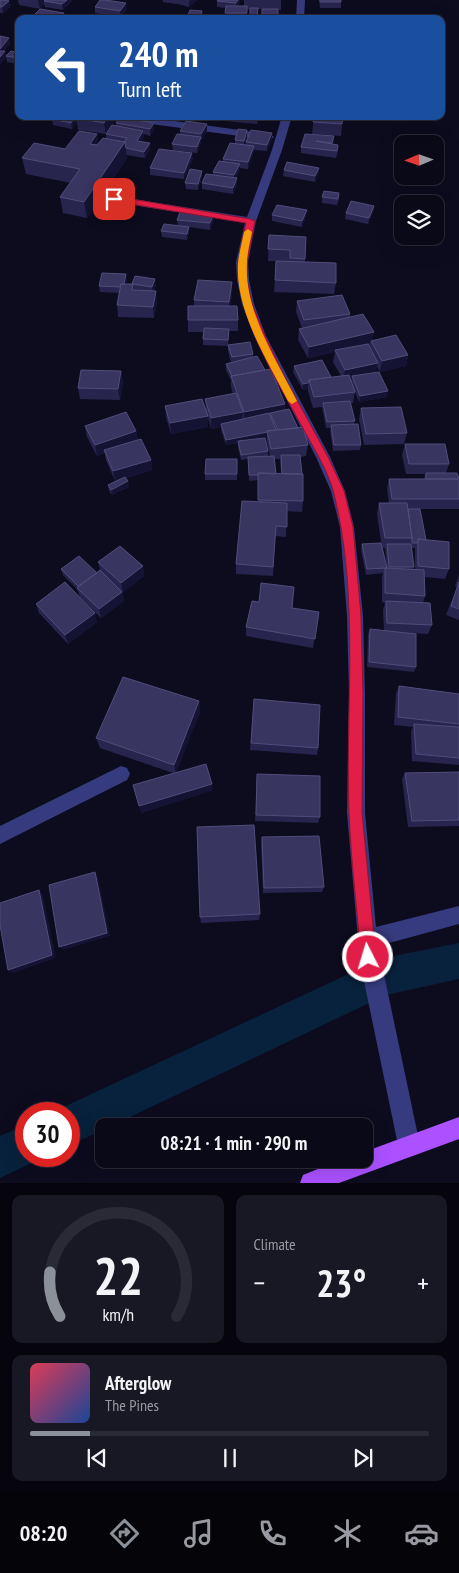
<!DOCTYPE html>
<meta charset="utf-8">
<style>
:root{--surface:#0a0917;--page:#181724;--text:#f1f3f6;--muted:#999aa1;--line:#2a2a36;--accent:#8c9099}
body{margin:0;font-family:"PT Sans Narrow",sans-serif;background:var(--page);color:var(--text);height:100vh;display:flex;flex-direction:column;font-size:19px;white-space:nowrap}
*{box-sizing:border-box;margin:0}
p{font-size:16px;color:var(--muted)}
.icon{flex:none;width:28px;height:28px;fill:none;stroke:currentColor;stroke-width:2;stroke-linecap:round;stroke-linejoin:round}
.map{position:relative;height:1183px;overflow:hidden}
.drawer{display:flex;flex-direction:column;gap:12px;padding:12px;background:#06050d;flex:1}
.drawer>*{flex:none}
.banner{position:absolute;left:15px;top:15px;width:430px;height:105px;border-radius:10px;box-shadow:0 5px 20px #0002,0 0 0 1px var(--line);background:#1a4fa0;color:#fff;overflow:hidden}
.needle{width:32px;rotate:268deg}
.buttons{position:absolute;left:394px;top:135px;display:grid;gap:10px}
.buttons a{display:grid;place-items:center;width:50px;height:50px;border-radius:10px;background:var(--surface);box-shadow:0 5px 20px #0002,0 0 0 1px var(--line);font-size:25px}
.speed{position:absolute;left:15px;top:1102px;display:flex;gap:10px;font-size:25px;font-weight:700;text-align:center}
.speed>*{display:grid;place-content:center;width:65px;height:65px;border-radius:50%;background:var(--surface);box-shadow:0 5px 20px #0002,0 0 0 1px var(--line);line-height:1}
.speed .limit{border:8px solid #d22;background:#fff;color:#111}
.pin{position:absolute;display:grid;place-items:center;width:42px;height:42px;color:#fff;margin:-21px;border-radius:10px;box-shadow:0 2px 8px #0006}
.me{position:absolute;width:55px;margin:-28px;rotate:355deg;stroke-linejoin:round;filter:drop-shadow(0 0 4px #0008)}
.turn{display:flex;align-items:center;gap:18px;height:105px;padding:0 20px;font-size:22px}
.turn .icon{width:65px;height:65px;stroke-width:2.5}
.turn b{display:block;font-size:35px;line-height:42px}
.big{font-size:38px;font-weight:600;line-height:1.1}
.drawer .tile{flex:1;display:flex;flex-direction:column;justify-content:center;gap:8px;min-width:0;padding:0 18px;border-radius:10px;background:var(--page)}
.drawer .dial{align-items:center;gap:0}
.dial svg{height:130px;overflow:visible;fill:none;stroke:var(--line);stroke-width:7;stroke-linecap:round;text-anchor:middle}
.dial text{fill:var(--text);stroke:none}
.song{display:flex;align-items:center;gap:15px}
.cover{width:60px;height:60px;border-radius:8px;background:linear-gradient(135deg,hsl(350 70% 55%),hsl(220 70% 35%))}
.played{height:5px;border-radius:2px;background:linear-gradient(90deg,var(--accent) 15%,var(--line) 15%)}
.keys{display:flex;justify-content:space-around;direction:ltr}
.heat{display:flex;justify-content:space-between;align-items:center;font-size:28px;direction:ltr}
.drawer .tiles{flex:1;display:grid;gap:12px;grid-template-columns:1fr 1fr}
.tile:last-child{grid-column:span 2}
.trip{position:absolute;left:95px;top:1118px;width:278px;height:50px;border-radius:10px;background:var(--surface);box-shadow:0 5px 20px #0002,0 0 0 1px var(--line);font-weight:600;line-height:50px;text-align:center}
.menu{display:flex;height:80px;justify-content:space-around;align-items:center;background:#040409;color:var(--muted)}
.menu .icon{width:35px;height:35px}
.menu .on{color:var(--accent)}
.menu b{font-size:22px;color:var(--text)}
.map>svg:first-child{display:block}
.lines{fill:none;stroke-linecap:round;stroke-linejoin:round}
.canal{fill:#08213c;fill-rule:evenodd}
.street{fill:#363b7f;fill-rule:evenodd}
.primary{fill:#ab51ff;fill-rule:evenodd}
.wall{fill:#27244e;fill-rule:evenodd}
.shaded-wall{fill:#151333}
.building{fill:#393561;stroke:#504d7a}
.route{fill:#e11d48;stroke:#92132f}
.slow{fill:#f59e0b}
</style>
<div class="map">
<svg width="459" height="1183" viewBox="0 0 459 1183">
<rect width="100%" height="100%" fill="#0d0c1f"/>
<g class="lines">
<path class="canal" d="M459 943V979L386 995 111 1126H104V1130L69 1145V1114H53L55 1111 370 964 383 958Z
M26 1125V1156H42L40 1159 0 1178V1136Z"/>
<path class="street" d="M297 0H305L304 19H296Z
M118 116H138L269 134 274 137 269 140 122 120 119 119Z
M282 116H292L282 150 256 221 248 262 249 280 254 304 266 336 330 457 345 491 354 527 363 616 365 693V813L376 927 459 906V924L378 946 420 1145 417 1153 409 1156 401 1153 398 1145 359 957 358 939 347 813 349 693 347 616 340 527 331 491 316 457 254 336 242 304 237 280 236 262 245 223 114 202 109 199 114 196 247 217 272 150Z
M121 766 127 768 130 774 127 780 0 844V826Z"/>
<path class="primary" d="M459 1117V1139L339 1183H300L303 1175C325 1166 340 1159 364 1159V1152Z"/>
</g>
<path class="wall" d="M0 0 9 1 10 7 3 13H0Z
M18 0H72V1L63 10 45 7 44 4 40 9 19 5Z
M163 0H197L189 7 178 4V3L177 4 163 2Z
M240 0 238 6H244V0H281V10L258 9 250 19V9H247V19H212L225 17 226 8 217 7V1Z
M319 0H341V8H320Z
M95 7 127 9 121 17 95 13Z
M202 11V19L188 16V15Z
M19 25V40H17L15 28Z
M0 36 9 38 10 44 4 51 6 56 19 53V64L7 62 6 57 0 64Z
M54 116H116V118L106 134 78 130 77 122 72 129 53 125 52 119Z
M205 116H222L218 121 206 119Z
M225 116H259L257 124 225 121Z
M314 116H343L341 136 312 134Z
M116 123 154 129 150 136 144 134V137L141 141 150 149 145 158 126 155 127 158 87 218 63 213 60 197 71 183 26 174 22 158 65 149 97 134 98 144 106 139V134L116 126Z
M207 124V130L201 140V143L197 153 173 150 172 144 180 135V131Z
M247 136 245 144 246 145V142L272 139 267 151 254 150 248 169 240 168V170L236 178H237V185L233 194 202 189V183L213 175V172L223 161V159L235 143V140Z
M334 136 333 144 338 151 336 158 301 153V147Z
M193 159 184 179 150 175V168Z
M319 168 318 174 315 182 283 176 284 170Z
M202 171V177L198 190 186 189 185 183Z
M322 197 339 199 337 205 322 203Z
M374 206 373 212 368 224 345 219 346 213Z
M272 215 306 216 302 227 272 221Z
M214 219 210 230 189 227V233L187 240 162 237 161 231 178 226 177 220Z
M269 235 306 237 305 262 336 283 334 294 274 292 276 261H268Z
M127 280 126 284 156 285 154 291 157 302 154 318 118 317 117 305 119 293 100 292 99 286Z
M232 294 230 306 238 320V331H229L228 346 203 345V332H188V320L194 306V300Z
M297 301 350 314V317L374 332 372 340 408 355 406 366 380 372 377 367 376 372 387 397 359 402 355 392 353 403H351L355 421 354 424 361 445 360 450 333 451 330 430 331 428H326L322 407 313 408 308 391V389L303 390 293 372 294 366 331 377 341 376 333 362 335 352 308 358 298 340 299 329 302 328 296 312Z
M228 345 253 354V357L265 370 285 404V410L298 428 308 445 306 456 300 457 303 501 302 512 287 511 286 537 275 536 273 576 236 574V564L258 501V480L249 481 248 459 241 460 238 447V443L226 445 221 430V427L211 429 208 417V427L171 434 166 417 165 406 206 409 205 399 233 394 231 387V380L226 370V364L231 363 228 351ZM267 438V442L270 456H268V451L265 439ZM274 459H280L281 474H276Z
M121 371 123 383 120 400 80 399 78 388Z
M361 408 407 433 404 444 364 445 359 419Z
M85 426 136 431 138 440 151 460 152 470 126 478 129 487 112 495 109 491 108 485 115 481 106 460 105 453 97 456 87 437Z
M405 444 449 464 446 473 459 479V509H420L426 540 449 569 445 579 424 577 425 596 423 603 432 625 428 634 408 633 416 667 414 672 367 667 368 634 370 629 384 631 383 610 385 603 382 602V577L383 573 366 575 361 550 362 544 382 548 377 514 379 503H389L387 489 389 479H424L425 474H406L402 455ZM382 548H385L387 568ZM412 548H415V570H413L414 567Z
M237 459V480H205V474Z
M98 562 143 566 144 576 122 592 124 601 101 618 80 597 77 589 63 575 61 569 97 573 100 570Z
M459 575V620L446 615 457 587 455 586Z
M36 604 97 622 68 644 39 613Z
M292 608 319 612 313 648 246 636V627Z
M399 686 459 694V765L412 761 411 731 413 727 394 725 396 694Z
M254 699 318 748 317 755 250 750Z
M199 701 200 712 176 772 213 790 141 813 173 773 100 748 96 738Z
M459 772V826L408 827 402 779 405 773Z
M257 774 320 817 318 823 255 821Z
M262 837 324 887 322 892 263 893 261 843Z
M260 914 259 920 201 923 200 917Z"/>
<path class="shaded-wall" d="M38 0H48L44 1V4L40 9Z
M67 0H72V1L63 10 62 4Z
M190 0H197L189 7V1Z
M238 0H240L236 9V3Z
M9 1 10 7 3 13 2 7Z
M126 3 127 9 121 17 120 11Z
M64 13 65 19H59Z
M9 38 10 44 1 55 0 49Z
M5 51 6 57 0 65V57Z
M76 116H82L77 118V122L72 129 71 123Z
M108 116H116V118L106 134 104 123Z
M218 116H222L218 121Z
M257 116H259L257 124Z
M154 123V129L150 136V129Z
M207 124V130L202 140 201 134Z
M247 130V136L244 147V141Z
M143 131 144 137 138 147 137 141Z
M272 133V139L267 151V145Z
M97 134 99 150 90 144Z
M201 137V143L197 153V147Z
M125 142 127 158 87 218 84 202Z
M150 143V149L145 158 144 152Z
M254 146V152L248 169V162Z
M192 153 193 159 184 179V173Z
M240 164V170L234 182V175Z
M319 168 318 174 315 182V176Z
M202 171V177L198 190V184Z
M237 178V185L233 194V188Z
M374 206 373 212 368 224 369 218Z
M307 210 306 216 302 227V221Z
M214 213V219L210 230V223Z
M189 227V233L187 240V234Z
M126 274 127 280 124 293V287Z
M155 279 156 285 153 293 152 287Z
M232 282V294L229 313V302Z
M156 291 157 302 154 318 153 307Z
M374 332 372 342 371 341 370 343 335 352V350V352L308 358 309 347Z
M408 355 406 366 380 372 382 361Z
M378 363 376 374 352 376V379L343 381 345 370Z
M121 371 123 383 120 400 118 389Z
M308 383V389L303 390V384Z
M388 391 387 397 359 402 360 396Z
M285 404 284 415 270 413V418L244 423V412Z
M243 412 242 423 221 424V427L211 429V418Z
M208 416V427L171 434 170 423Z
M136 431 138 441 104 450 105 453 97 456 95 445Z
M267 433V438L226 445V440Z
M151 460 152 470 115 481 113 471Z
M128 481 129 487 112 495 111 490Z
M143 566 144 576 123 593 121 583Z
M122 592 124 601 101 618 99 609Z
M95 613 97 622 68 644 65 635Z
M199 701 200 712 176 774 174 765Z
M212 784 213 790 141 813 139 806Z
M95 872 98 877 110 936 63 950 59 947Z
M39 890 43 895 56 958 13 973 8 970Z"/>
<path class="building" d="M0 0H5L9 1 2 7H0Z
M45 0H67L62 4 44 1Z
M100 0H105L126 3 120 11 95 7Z
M218 0H238L236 3 217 1Z
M320 0H341V2H320Z
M226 6H247V13H225Z
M250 8H258L257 19H250Z
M40 9 64 13 59 19H41V16L34 15Z
M262 9H278V19H262Z
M190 10 202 11 201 16 188 15Z
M28 15 41 16 39 19H24Z
M186 16 202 18 201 19H184Z
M212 16 246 18V19H212Z
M0 36 9 38 0 49Z
M0 51H5L0 57Z
M11 51 19 53V58L6 56Z
M54 116H76L71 123 52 119Z
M78 116H108L104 123 77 118Z
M314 116H343L342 124 313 122Z
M120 117 154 123 150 129 116 123Z
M186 121 207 124 201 134 180 131Z
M112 125 143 131 137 141 150 143 144 152 126 148 125 142H124L127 138 106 134Z
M238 129 247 130 244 141 235 140Z
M251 130 272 133 267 145 246 142Z
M79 131 97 134 90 144 97 145 103 138 125 142 84 202 60 197 80 169 22 158 34 143 65 149Z
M177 134 201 137 197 147 172 144Z
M305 134 334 136 332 143 316 141 338 145 337 151 301 147Z
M230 143 254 146 248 162 223 159Z
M159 149 192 153 184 173 150 168Z
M219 161 240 164 234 175 213 172Z
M287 162 319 168 315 176 284 170Z
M190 169 202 171 198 184 185 183Z
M206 174 237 178 233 188 202 183Z
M324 191 339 193 338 199 322 197Z
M351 201 374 206 369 218 346 213Z
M277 205 307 210 302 221 272 215Z
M181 209 214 213 210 223 177 220Z
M164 224 189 227 187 234 161 231Z
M269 235 306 237 305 259 290 258V250L268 249Z
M276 261 336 263V283L275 280Z
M102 273 126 274 124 284H121L120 287 99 286Z
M135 276 155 279 152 287 132 284Z
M198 280 232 282 229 302 194 300Z
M121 284H133L132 290 156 291 153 307 117 305Z
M342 295 350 314 304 320 297 301Z
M188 306H237L238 320H188Z
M363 314 374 332 309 347 299 329Z
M204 328 229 329 228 340 203 339Z
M396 335 408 355 382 361 371 341Z
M250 342 253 354 232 357 228 345Z
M368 344 378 363 345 370 335 350Z
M257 356 265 370 232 376 226 364Z
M322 360 331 377 309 380 308 383 303 384 294 366Z
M271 369 285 404 244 412 231 376Z
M81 370 121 371 118 389 78 388Z
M379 372 388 391 360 396 352 376Z
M349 375 355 392 314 397 309 380Z
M236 393 243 412 211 418 205 399Z
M202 399 208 416 170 423 165 406Z
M350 401 355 421 327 422 323 403Z
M401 407 407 433 366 434 361 408Z
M289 409 298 428 278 430 270 413Z
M126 412 136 431 95 445 85 426Z
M269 413 276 430 267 431V432L226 440 221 424Z
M358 424 361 445H334L331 425Z
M303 427 308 445 271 449 267 431Z
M265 438 268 451 241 455 238 441Z
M141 439 151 460 113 471 104 450Z
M405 444H445L449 464H409Z
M281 455H300L302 474H282Z
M274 456 276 474 258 473V475H249L248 457Z
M206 459H237V474H205Z
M258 473 303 474V501L258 500Z
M426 473H457L459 479H426Z
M125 477 128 481 111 490 108 485Z
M389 479H459V499H392Z
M242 501 287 503V527L276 526 273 567 236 564Z
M379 503H407L412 538H385Z
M408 509H420L426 540 418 539 417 543H412V538Z
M418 539 449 542V569L418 566Z
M381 543 387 568 367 569 362 544Z
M387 544H411L414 567H389Z
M120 546 143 566 121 583 98 562Z
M79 556 97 573 78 586 61 569Z
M385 568 424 570 425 596 385 593Z
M100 570 122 592 99 609 77 588Z
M65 582 95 613 65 635 36 604Z
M459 582V609L451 606Z
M261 583 294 587 292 608 319 612 315 639 246 627 252 601 259 602Z
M386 601 430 603 432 625 387 623Z
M370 629 416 634V667L369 662Z
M123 677 199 701 174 765 96 738Z
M399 686 459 694V724L398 717Z
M254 699 320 705 318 748 251 743Z
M414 724 459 727V758L416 754Z
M206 764 212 784 139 806 133 785Z
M459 772V820L412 821 405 773Z
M257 774 320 776V817L256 815Z
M254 825 260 914 200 917 197 827Z
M319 836 324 887 264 888 262 837Z
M95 872 107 933 59 947 49 885Z
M39 890 52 955 8 970 0 925V903Z"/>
<path class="route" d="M114 196 250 219 255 221 247 262V280L252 304 265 336 285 378 328 457 344 491 353 527 361 616 363 693 362 813 376 957 374 963 368 965 363 963 361 957C357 909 351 861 349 813 345 707 360 598 334 494 329 473 316 452 305 432 282 389 243 328 239 279 237 260 242 241 246 223L112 201V197Z"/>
<path class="slow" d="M248 229 252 232C250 242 247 253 247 263 244 311 276 359 297 401L292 404 288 401C267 359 235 311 238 263 239 253 242 242 244 232Z"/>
</svg>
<div class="buttons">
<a><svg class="needle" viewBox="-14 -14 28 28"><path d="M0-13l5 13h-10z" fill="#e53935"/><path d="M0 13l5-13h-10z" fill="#999aa1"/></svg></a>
<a><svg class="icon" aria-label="layers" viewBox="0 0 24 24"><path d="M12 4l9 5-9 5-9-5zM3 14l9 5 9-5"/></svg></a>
</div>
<div class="speed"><div class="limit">30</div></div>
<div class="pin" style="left:114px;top:199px;background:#d93025"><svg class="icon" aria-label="arrive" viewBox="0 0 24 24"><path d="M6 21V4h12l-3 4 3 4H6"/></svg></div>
<svg class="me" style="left:368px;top:957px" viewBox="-20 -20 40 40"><circle r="17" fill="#e11d48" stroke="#fff" stroke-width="3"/><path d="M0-11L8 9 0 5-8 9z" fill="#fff"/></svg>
<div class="trip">08:21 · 1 min · 290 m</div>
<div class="banner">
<div class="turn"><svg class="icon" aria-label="left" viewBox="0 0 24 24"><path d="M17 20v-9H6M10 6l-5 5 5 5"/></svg><div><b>240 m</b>Turn left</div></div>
</div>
</div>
<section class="drawer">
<div class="tiles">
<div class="tile dial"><svg viewBox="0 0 100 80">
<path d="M14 69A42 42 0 1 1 86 69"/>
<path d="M14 69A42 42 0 0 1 8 42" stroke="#8c9099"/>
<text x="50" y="56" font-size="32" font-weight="700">22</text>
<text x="50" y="72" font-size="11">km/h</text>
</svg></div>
<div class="tile"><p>Climate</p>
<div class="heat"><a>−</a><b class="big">23°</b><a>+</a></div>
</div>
<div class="tile">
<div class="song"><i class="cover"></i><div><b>Afterglow</b><p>The Pines</p></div></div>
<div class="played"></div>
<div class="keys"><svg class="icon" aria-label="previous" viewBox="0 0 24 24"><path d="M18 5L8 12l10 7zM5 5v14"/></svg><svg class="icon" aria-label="pause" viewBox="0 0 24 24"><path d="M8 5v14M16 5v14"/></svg><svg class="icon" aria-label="next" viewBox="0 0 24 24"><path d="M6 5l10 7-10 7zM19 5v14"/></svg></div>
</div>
</div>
</section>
<nav class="menu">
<b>08:20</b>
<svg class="icon on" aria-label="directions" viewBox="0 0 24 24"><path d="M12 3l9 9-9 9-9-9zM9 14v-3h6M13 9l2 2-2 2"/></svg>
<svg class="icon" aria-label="music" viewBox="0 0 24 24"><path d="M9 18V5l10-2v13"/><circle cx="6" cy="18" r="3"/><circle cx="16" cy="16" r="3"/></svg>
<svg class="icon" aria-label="phone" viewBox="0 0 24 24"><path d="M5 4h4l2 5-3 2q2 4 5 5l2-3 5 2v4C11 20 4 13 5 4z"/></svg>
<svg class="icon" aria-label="climate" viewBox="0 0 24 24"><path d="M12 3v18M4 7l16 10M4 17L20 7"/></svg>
<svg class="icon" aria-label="car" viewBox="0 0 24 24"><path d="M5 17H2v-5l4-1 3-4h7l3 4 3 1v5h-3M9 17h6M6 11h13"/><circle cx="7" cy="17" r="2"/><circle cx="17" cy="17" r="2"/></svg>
</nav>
